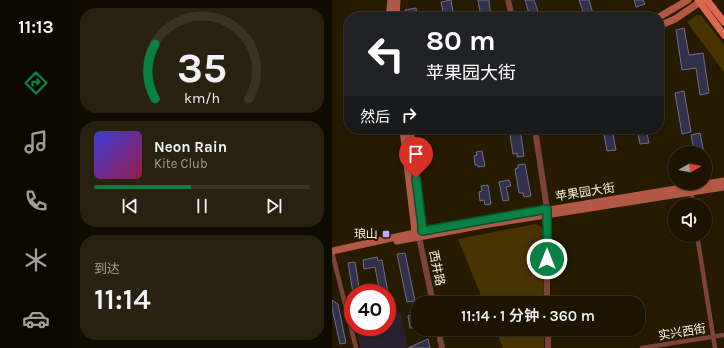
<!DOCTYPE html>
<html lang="zh">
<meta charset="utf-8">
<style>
:root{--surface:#1c1400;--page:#29210f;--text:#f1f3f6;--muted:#a09e99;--line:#3a3322;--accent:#0b8043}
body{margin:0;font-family:Karla,"Noto Sans SC",sans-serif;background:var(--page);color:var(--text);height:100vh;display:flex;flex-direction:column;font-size:15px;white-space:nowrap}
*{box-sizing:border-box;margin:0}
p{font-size:13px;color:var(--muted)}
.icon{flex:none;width:22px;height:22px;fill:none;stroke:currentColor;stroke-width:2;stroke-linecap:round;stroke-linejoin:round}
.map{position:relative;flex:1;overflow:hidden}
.sheet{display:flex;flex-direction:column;gap:8px;padding:8px;background:#0f0b00;width:260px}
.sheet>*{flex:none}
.top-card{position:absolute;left:12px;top:12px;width:320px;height:122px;border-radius:16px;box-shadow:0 1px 3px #0004,0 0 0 1px var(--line);background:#202124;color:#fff;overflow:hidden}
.needle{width:26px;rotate:81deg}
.buttons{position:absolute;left:336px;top:146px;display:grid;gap:8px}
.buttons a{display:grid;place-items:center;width:44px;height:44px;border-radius:50%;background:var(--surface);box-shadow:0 1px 3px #0004,0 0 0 1px var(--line);font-size:20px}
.speed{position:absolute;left:12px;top:284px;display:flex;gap:8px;font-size:20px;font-weight:700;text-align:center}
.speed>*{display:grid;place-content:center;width:52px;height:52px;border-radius:50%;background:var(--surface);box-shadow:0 1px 3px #0004,0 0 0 1px var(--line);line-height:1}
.speed .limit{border:6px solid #d22;background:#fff;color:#111}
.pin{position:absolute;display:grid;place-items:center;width:34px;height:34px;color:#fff;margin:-41px -17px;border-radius:50% 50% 50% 0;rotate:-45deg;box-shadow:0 0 4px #0007}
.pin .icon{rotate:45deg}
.me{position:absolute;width:44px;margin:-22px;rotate:0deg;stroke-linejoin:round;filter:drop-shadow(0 0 3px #0008)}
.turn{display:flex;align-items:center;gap:14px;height:84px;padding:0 16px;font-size:18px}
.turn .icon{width:52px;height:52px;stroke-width:2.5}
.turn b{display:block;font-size:28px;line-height:34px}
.then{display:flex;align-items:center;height:38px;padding:0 16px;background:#0003;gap:8px;font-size:15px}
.big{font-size:30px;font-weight:600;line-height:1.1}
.sheet .card{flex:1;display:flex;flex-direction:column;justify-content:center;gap:6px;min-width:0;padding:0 14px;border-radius:16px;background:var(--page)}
.sheet .dial{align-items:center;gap:0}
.dial svg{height:104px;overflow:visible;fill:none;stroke:var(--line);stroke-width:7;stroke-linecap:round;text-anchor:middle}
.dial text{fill:var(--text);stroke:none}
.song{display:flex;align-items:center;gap:12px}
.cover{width:48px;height:48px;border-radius:6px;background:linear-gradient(135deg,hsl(240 70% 55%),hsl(340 70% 35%))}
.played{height:4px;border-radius:2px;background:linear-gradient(90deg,var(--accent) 45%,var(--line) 45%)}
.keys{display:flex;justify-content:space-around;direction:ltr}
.trip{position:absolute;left:79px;top:296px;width:234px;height:40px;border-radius:16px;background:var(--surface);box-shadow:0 1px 3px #0004,0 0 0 1px var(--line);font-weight:600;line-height:40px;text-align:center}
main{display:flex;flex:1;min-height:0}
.dock{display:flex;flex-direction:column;width:72px;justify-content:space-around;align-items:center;background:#0b0800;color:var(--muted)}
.dock .icon{width:28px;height:28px}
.dock .active{color:var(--accent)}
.dock b{font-size:18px;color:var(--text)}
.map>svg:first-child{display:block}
.education{fill:#26202f}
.green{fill:#493300}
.building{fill:#32304a;stroke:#6f6d8b}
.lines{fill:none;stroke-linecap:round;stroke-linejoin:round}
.minor{stroke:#7c4438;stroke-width:4.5}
.tertiary{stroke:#7c4438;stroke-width:6}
.secondary{stroke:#b25946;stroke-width:7}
.primary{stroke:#dc6850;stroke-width:7}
.route-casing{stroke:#07532c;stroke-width:10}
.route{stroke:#0b8043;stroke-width:7}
.poi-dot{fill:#bda9f5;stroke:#261a00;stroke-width:1.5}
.labels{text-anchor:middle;stroke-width:4;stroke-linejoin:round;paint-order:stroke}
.street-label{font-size:12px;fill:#f9f0e0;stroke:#261a00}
.poi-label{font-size:12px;fill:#f9f0e0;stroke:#261a00;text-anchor:end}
</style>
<main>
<nav class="dock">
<b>11:13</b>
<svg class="icon active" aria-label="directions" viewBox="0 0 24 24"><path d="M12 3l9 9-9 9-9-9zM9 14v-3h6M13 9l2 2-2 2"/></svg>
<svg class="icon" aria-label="music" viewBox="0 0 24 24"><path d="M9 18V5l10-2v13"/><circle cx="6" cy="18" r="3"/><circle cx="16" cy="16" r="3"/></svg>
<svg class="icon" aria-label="phone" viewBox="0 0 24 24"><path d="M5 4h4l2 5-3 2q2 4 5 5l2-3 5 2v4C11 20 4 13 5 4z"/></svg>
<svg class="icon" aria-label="climate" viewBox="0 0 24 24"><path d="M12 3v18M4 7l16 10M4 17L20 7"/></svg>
<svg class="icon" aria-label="car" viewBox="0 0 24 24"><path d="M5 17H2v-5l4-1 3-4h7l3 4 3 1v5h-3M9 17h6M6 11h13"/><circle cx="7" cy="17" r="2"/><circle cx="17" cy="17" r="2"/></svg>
</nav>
<section class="sheet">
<div class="card dial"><svg viewBox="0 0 100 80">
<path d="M14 69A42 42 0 1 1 86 69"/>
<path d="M14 69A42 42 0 0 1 14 27" stroke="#0b8043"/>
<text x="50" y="56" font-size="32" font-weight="700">35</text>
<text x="50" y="72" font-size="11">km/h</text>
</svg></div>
<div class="card">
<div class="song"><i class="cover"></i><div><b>Neon Rain</b><p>Kite Club</p></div></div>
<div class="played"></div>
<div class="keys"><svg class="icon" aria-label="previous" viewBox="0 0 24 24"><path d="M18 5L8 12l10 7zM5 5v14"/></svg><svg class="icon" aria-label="pause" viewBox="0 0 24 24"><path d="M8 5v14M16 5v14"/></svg><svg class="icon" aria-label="next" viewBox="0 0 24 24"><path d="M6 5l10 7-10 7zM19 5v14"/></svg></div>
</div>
<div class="card"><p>到达</p><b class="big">11:14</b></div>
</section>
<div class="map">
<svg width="392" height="348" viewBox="0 0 392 348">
<rect width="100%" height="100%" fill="#261a00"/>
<path class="education" d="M69 312 76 348H28L24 327H55V314Z"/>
<path class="green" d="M365 15H369L392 45V72L355 22Z
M204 224 211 228 212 303H152L126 239Z
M163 329H212V348H171Z"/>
<path class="building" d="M119 0 122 17H112L109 2Z
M146 0H157L159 17H149Z
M193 0H202L208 17H198Z
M247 0H257L262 17H253Z
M302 0H311L313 4 304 7Z
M84 8 85 17H75L73 10Z
M352 28 357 55 371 53 377 93 368 95 364 68 350 70 344 30Z
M352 91 359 132 350 134 343 93Z
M177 129H188L192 156 185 157V153L181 154Z
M271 129H280L284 150 275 151Z
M305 129H314L317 143 308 144Z
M368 133 372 153H363L359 135Z
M150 151 153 166 146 167V165H143L142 156 145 155 144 152Z
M193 164 199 196 192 197 191 193H187L183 169 186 168V165Z
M177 180 179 186 174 187 177 200 171 201 167 182Z
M156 185 159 204 153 205 152 200 148 201 147 192 150 191 149 186Z
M73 253 83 301 75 302 65 254Z
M45 257 46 261 50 260 56 293H48L43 267 32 269 31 260Z
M23 262 28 293H21L16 263Z
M0 300 6 304 14 343 8 344 0 308Z
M86 311V328H78L76 316Z
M96 339 98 348H76Z"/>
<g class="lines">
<path class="minor" d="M359 192 361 205
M365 235 383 348
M0 252 24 348
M310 348 392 335"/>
<path class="tertiary" d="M176 0 180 17
M203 129 215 209V303
M87 237 101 303
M106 329 110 348
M216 329V348"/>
<path class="secondary" d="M57 17 59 0
M64 17 65 0
M327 17 356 0
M327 26 343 19 371 0
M71 129 83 232 85 235
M78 129 90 225 89 234
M65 241 151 225 392 187
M0 251 96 230 392 181"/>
<path class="primary" d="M366 0 392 35
M375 0 392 22"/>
</g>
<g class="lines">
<g class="route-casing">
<path id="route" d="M84 178 90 225V231L215 209V259"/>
</g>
<use href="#route" class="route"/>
</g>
<rect class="poi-dot" x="50" y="230" width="8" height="8" rx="2"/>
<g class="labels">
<g class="street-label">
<text transform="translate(253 192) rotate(-9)" y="4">苹果园大街</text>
<text transform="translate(105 268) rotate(78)" y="4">西井路</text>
<text transform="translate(350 332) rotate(-9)" y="4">实兴西街</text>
</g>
<g class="poi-label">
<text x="46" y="238">琅山</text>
</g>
</g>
</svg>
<div class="buttons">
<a><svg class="needle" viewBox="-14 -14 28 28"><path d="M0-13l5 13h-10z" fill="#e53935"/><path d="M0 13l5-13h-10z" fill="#a09e99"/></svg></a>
<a><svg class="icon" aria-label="sound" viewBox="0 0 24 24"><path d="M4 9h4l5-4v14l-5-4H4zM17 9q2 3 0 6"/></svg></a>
</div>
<div class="speed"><div class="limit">40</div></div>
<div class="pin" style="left:84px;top:178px;background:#d93025"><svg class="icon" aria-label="arrive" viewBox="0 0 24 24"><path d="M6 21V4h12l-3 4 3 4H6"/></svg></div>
<svg class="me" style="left:215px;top:259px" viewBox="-20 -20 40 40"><circle r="17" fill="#0b8043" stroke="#fff" stroke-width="3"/><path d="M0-11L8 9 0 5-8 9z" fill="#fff"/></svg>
<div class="trip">11:14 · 1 分钟 · 360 m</div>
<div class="top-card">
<div class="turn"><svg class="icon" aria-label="left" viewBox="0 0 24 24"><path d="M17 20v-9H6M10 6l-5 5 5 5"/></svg><div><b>80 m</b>苹果园大街</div></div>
<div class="then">然后<svg class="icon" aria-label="right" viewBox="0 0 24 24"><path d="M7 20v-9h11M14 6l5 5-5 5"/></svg></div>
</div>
</div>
</main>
